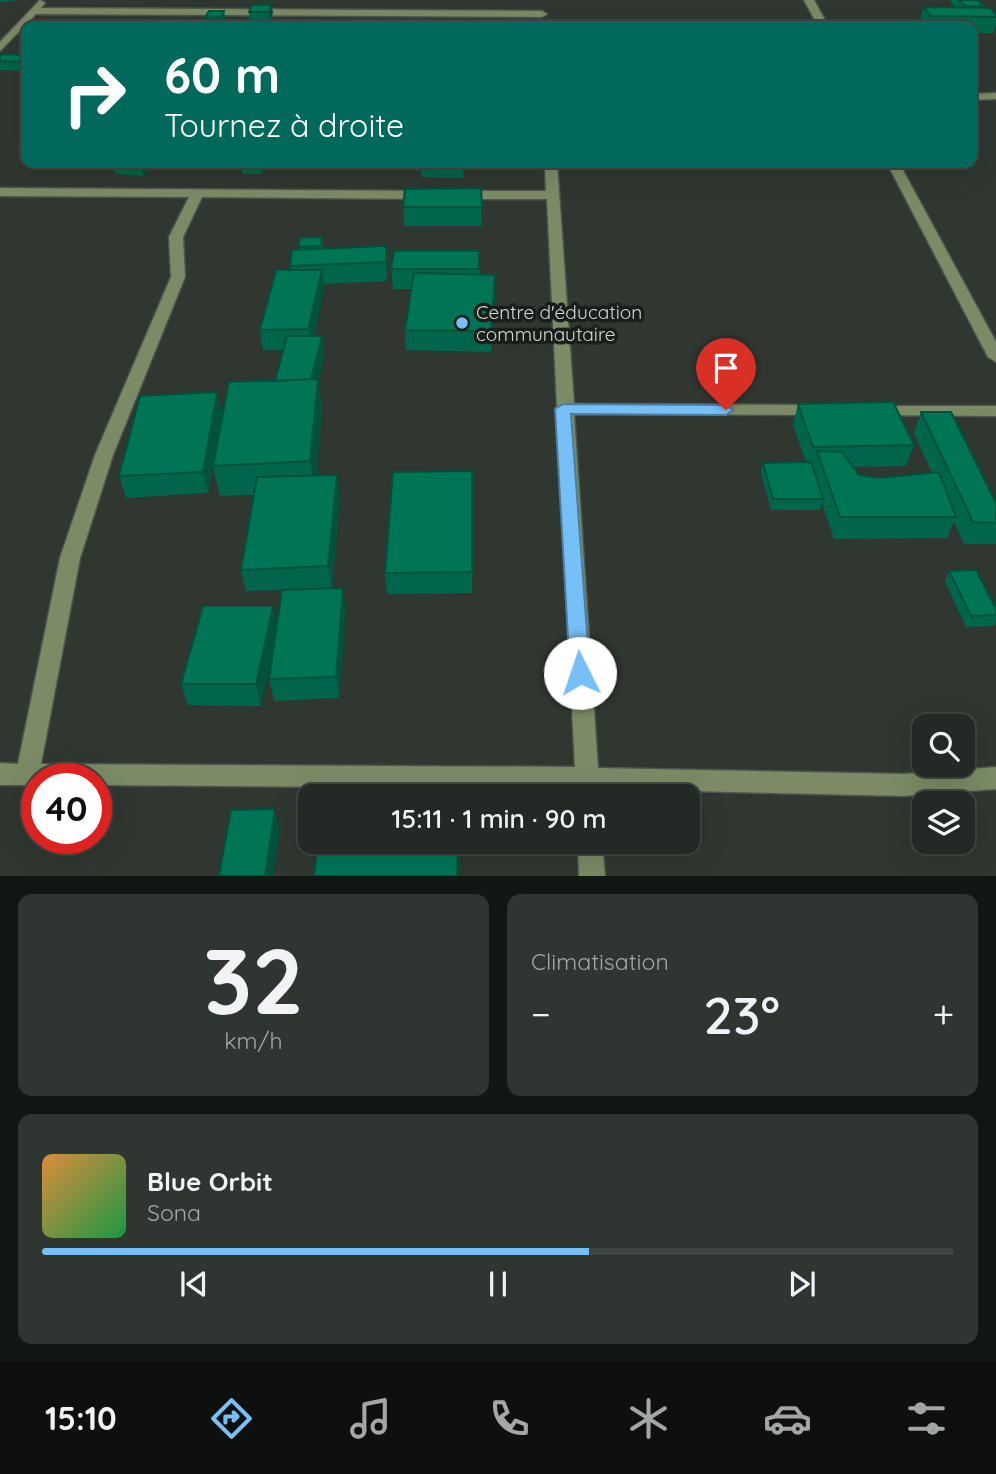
<!DOCTYPE html>
<html lang="fr">
<meta charset="utf-8">
<style>
:root{--surface:#232924;--page:#2f3531;--text:#f1f3f6;--muted:#a3a6a6;--line:#404541;--accent:#77bff7}
body{margin:0;font-family:Quicksand,sans-serif;background:var(--page);color:var(--text);height:100vh;display:flex;flex-direction:column;font-size:26px;white-space:nowrap}
*{box-sizing:border-box;margin:0}
p{font-size:23px;color:var(--muted)}
.icon{flex:none;width:38px;height:38px;fill:none;stroke:currentColor;stroke-width:2;stroke-linecap:round;stroke-linejoin:round}
.map{position:relative;height:876px;overflow:hidden}
.side{display:flex;flex-direction:column;gap:18px;padding:18px;background:#131714;flex:1}
.side>*{flex:none}
.guide{position:absolute;left:21px;top:21px;width:956px;height:147px;border-radius:14px;box-shadow:0 7px 28px #0002,0 0 0 2px var(--line);background:#00695c;color:#fff;overflow:hidden}
.controls{position:absolute;left:912px;top:714px;display:grid;gap:14px}
.controls a{display:grid;place-items:center;width:63px;height:63px;border-radius:14px;background:var(--surface);box-shadow:0 7px 28px #0002,0 0 0 2px var(--line);font-size:35px}
.speed{position:absolute;left:21px;top:763px;display:flex;gap:14px;font-size:35px;font-weight:700;text-align:center}
.speed>*{display:grid;place-content:center;width:91px;height:91px;border-radius:50%;background:var(--surface);box-shadow:0 7px 28px #0002,0 0 0 2px var(--line);line-height:1}
.speed .limit{border:10px solid #d22;background:#fff;color:#111}
.pin{position:absolute;display:grid;place-items:center;width:60px;height:60px;color:#fff;margin:-72px -30px;border-radius:50% 50% 50% 0;rotate:-45deg;box-shadow:0 0 7px #0007}
.pin .icon{rotate:45deg}
.me{position:absolute;width:77px;margin:-38px;rotate:356deg;stroke-linejoin:round;filter:drop-shadow(0 0 5px #0008)}
.turn{display:flex;align-items:center;gap:24px;height:147px;padding:0 28px;font-size:32px}
.turn .icon{width:91px;height:91px;stroke-width:2.5}
.turn b{display:block;font-size:49px;line-height:60px}
.big{font-size:52px;font-weight:600;line-height:1.1}
.side .widget{flex:1;display:flex;flex-direction:column;justify-content:center;gap:10px;min-width:0;padding:0 24px;border-radius:14px;background:var(--page)}
.side .dial{align-items:center;gap:0}
.dial b{font-size:91px;line-height:1}
.song{display:flex;align-items:center;gap:21px}
.cover{width:84px;height:84px;border-radius:10px;background:linear-gradient(135deg,hsl(30 70% 55%),hsl(140 70% 35%))}
.played{height:7px;border-radius:4px;background:linear-gradient(90deg,var(--accent) 60%,var(--line) 60%)}
.keys{display:flex;justify-content:space-around;direction:ltr}
.heat{display:flex;justify-content:space-between;align-items:center;font-size:38px;direction:ltr}
.side .tiles{flex:1;display:grid;gap:18px;grid-template-columns:1fr 1fr}
.widget:last-child{grid-column:span 2}
.trip{position:absolute;left:298px;top:784px;width:402px;height:70px;border-radius:14px;background:var(--surface);box-shadow:0 7px 28px #0002,0 0 0 2px var(--line);font-weight:600;line-height:70px;text-align:center}
.dock{display:flex;height:112px;justify-content:space-around;align-items:center;background:#0e100e;color:var(--muted)}
.dock .icon{width:49px;height:49px}
.dock .on{color:var(--accent)}
.dock b{font-size:32px;color:var(--text)}
.map>svg:first-child{display:block}
.lines{fill:none;stroke-linecap:round;stroke-linejoin:round}
.minor-casing{stroke:#4d544e;stroke-width:3}
.minor{fill:#7a8b66;fill-rule:evenodd}
.wall{fill:#00654a}
.shaded-wall{fill:#00523c}
.building{fill:#007556;stroke:#00523c;stroke-width:2}
.route{fill:#77bff7;stroke:#4d7ca1;stroke-width:2}
.poi-dot{fill:#77bff7;stroke:#1a1e1a;stroke-width:2.5}
.labels{text-anchor:middle;stroke-width:7;stroke-linejoin:round;paint-order:stroke}
.poi-label{font-size:19px;fill:#d4d9d4;stroke:#1a1e1a;text-anchor:start}
</style>
<div class="map">
<svg width="996" height="876" viewBox="0 0 996 876">
<rect width="100%" height="100%" fill="#2f3730"/>
<g class="lines">
<g class="minor-casing">
<path id="minor" d="M40 0 45 3 41 8 542 11 547 14 542 17 36 14 0 51V42Z
M804 0H814L828 26H818Z
M996 93V99L971 100V94Z
M545 163H557L574 404 819 405 827 410 819 415 574 414 598 768 904 774 996 767V789L904 796 600 789V796H576V789L96 785V779H37V785H0V763L18 764 60 558 95 455 171 277 169 237 189 197 0 196V188L427 191 434 195 427 199 202 197 183 237 185 277 113 455 80 558 41 764 575 767 557 413 555 409 557 406 547 199H458L451 195 458 191H546Z
M887 163H899L996 342V362L988 357Z
M875 406H996V416L869 415 866 411 869 407Z
M578 842H602L605 876H579Z"/>
</g>
<use href="#minor" class="minor"/>
</g>
<path class="wall" d="M0 0H20L0 2Z
M949 0H977L984 6 983 8 996 15V24L993 33H971V26H922L920 22 924 7H956Z
M271 5 273 13 270 20H250L249 12Z
M224 11 225 19 222 26H207L205 18Z
M26 55 25 71 0 70V56Z
M114 163H149L150 167 143 176 115 174 113 165Z
M241 163H266L262 174H242L241 165Z
M463 163H464V166L463 178 421 177V168Z
M481 188 482 226H404L403 207Z
M322 237 323 248 386 246 388 265 387 281 323 284 324 290 314 336H322L324 357 318 383 322 408 316 476 340 497 332 588 346 610 339 698 274 701 269 679 272 654 261 706 188 705 181 684 273 606 277 623 282 590 246 591 241 570 254 495 220 496 213 466 208 493 126 498 119 476 222 413 214 461 275 381 283 350H263L260 330 290 270V266L299 249V247Z
M479 251 480 274 495 295 491 352 406 350 405 330 412 289H393L391 269Z
M798 404 914 445 906 466 853 467 859 475 879 478 932 473 914 433 921 412 996 503V544H964L954 521 947 538 834 539 822 503 820 510H771L761 474 763 463 806 462 793 425Z
M473 493 472 593 387 594 385 573Z
M949 571 996 609V621L994 626 966 627 945 582Z"/>
<path class="shaded-wall" d="M271 5 273 13 270 20 269 12Z
M224 11 225 19 222 26 221 17Z
M26 58V69L25 71 22 62Z
M143 163H149L150 167 143 176 141 166Z
M261 163H266L262 174 261 165Z
M386 246 388 265 387 281 386 262Z
M322 270 324 290 311 350 308 329Z
M495 275V295L491 352V331Z
M322 336 324 357 318 383 322 408 315 492 310 461 311 381Z
M217 392 222 413 208 493 203 472Z
M337 475 340 497 332 588 328 566Z
M343 588 346 610 339 698 336 677Z
M273 606 278 628 261 706 256 684Z
M275 809 280 830 273 876H265Z
M458 842H460L459 876H457Z"/>
<path class="building" d="M959 0H977L984 6H965Z
M252 5H271L269 12H249Z
M924 7 990 8 996 15V17L930 16Z
M209 11H224L221 17 205 18Z
M2 54 26 55V58L22 62 0 61V56Z
M114 163H143L141 166 113 165Z
M241 163H261V165H241Z
M422 163H463L462 169 421 168Z
M481 188 482 207H403L405 189Z
M322 237 321 246 299 247 300 238Z
M386 246V262L290 266 292 250Z
M394 251H479V269H391Z
M276 270H322L308 329 260 330Z
M414 273 495 275 491 331 405 330Z
M287 336H322L311 379 275 381Z
M318 379 310 461 213 466 229 382Z
M217 392 203 472 119 476 140 396Z
M893 402 914 445 813 447 798 404Z
M921 412H951L996 503V523L973 522Z
M817 451 842 452 859 475 879 478 939 472 956 517H840Z
M811 462 823 499H773L763 463Z
M472 471V572L385 573 393 472Z
M337 475 328 566 241 570 257 477Z
M976 570 996 609V615L971 616 949 571Z
M343 588 336 677 269 679 282 590Z
M203 606H273L256 684H181Z
M275 809 265 876H219L231 810Z
M318 842H458L457 876H314Z"/>
<path class="route" d="M563 404 726 405 733 410 726 415 571 414 590 673 587 678H573L570 673 555 409Z"/>
<circle class="poi-dot" cx="462" cy="323" r="7"/>
<g class="labels">
<g class="poi-label">
<text x="476" y="319">Centre d'éducation<tspan x="476" dy="22">communautaire</tspan></text>
</g>
</g>
</svg>
<div class="controls">
<a><svg class="icon" aria-label="search" viewBox="0 0 24 24"><circle cx="10" cy="10" r="6"/><path d="M15 15l6 6"/></svg></a>
<a><svg class="icon" aria-label="layers" viewBox="0 0 24 24"><path d="M12 4l9 5-9 5-9-5zM3 14l9 5 9-5"/></svg></a>
</div>
<div class="speed"><div class="limit">40</div></div>
<div class="pin" style="left:726px;top:410px;background:#d93025"><svg class="icon" aria-label="arrive" viewBox="0 0 24 24"><path d="M6 21V4h12l-3 4 3 4H6"/></svg></div>
<svg class="me" style="left:580px;top:673px" viewBox="-20 -20 40 40"><circle r="19" fill="#fff"/><path d="M0-13L10 11 0 6-10 11z" fill="#77bff7"/></svg>
<div class="trip">15:11 · 1 min · 90 m</div>
<div class="guide">
<div class="turn"><svg class="icon" aria-label="right" viewBox="0 0 24 24"><path d="M7 20v-9h11M14 6l5 5-5 5"/></svg><div><b>60 m</b>Tournez à droite</div></div>
</div>
</div>
<section class="side">
<div class="tiles">
<div class="widget dial"><b>32</b><p>km/h</p></div>
<div class="widget"><p>Climatisation</p>
<div class="heat"><a>−</a><b class="big">23°</b><a>+</a></div>
</div>
<div class="widget">
<div class="song"><i class="cover"></i><div><b>Blue Orbit</b><p>Sona</p></div></div>
<div class="played"></div>
<div class="keys"><svg class="icon" aria-label="previous" viewBox="0 0 24 24"><path d="M18 5L8 12l10 7zM5 5v14"/></svg><svg class="icon" aria-label="pause" viewBox="0 0 24 24"><path d="M8 5v14M16 5v14"/></svg><svg class="icon" aria-label="next" viewBox="0 0 24 24"><path d="M6 5l10 7-10 7zM19 5v14"/></svg></div>
</div>
</div>
</section>
<nav class="dock">
<b>15:10</b>
<svg class="icon on" aria-label="directions" viewBox="0 0 24 24"><path d="M12 3l9 9-9 9-9-9zM9 14v-3h6M13 9l2 2-2 2"/></svg>
<svg class="icon" aria-label="music" viewBox="0 0 24 24"><path d="M9 18V5l10-2v13"/><circle cx="6" cy="18" r="3"/><circle cx="16" cy="16" r="3"/></svg>
<svg class="icon" aria-label="phone" viewBox="0 0 24 24"><path d="M5 4h4l2 5-3 2q2 4 5 5l2-3 5 2v4C11 20 4 13 5 4z"/></svg>
<svg class="icon" aria-label="climate" viewBox="0 0 24 24"><path d="M12 3v18M4 7l16 10M4 17L20 7"/></svg>
<svg class="icon" aria-label="car" viewBox="0 0 24 24"><path d="M5 17H2v-5l4-1 3-4h7l3 4 3 1v5h-3M9 17h6M6 11h13"/><circle cx="7" cy="17" r="2"/><circle cx="17" cy="17" r="2"/></svg>
<svg class="icon" aria-label="filters" viewBox="0 0 24 24"><path d="M4 7h16M4 17h16"/><circle cx="9" cy="7" r="2"/><circle cx="15" cy="17" r="2"/></svg>
</nav>
